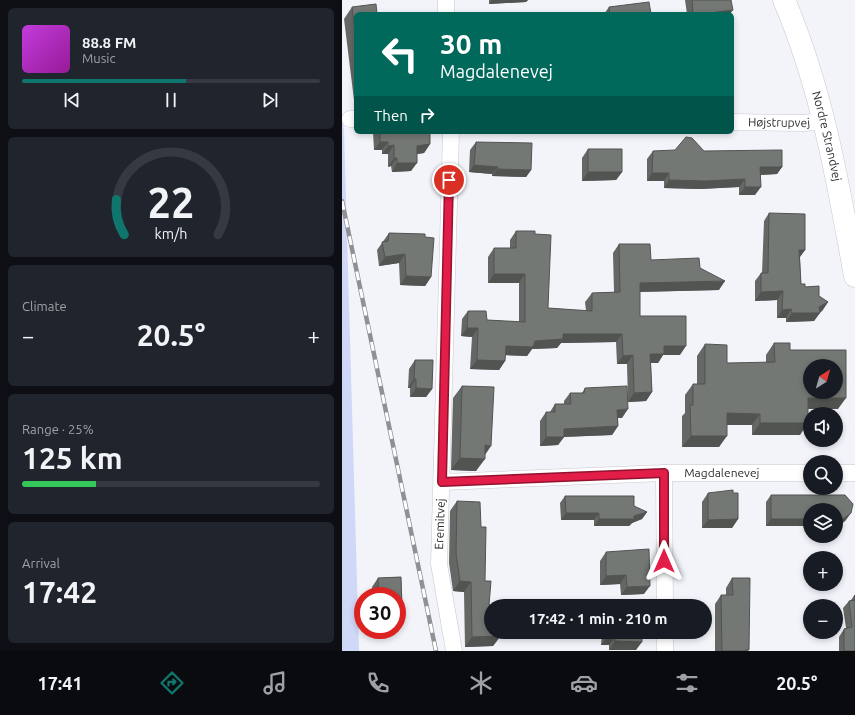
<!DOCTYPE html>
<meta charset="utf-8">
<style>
:root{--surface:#171b24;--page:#20242c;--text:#f1f3f6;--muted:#9ea1a6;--line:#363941;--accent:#0f766e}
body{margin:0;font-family:Ubuntu,sans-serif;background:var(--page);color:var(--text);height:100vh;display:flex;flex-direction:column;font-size:15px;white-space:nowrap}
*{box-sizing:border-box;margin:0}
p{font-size:13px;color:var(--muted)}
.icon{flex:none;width:22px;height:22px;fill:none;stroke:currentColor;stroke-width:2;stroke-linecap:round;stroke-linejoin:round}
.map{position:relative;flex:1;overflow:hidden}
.panel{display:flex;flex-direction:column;gap:8px;padding:8px;background:#0d0f14;width:342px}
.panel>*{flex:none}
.hud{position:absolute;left:12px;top:12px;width:380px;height:122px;border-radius:6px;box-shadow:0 2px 6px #0003;background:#00695c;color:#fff;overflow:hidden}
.needle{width:26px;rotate:37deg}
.buttons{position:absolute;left:461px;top:359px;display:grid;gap:8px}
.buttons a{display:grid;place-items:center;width:40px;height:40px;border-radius:50%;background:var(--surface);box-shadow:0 2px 6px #0003;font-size:20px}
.speed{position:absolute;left:12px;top:587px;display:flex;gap:8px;font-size:20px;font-weight:700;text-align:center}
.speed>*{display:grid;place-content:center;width:52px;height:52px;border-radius:50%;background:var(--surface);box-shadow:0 2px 6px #0003;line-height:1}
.speed .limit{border:6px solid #d22;background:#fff;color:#111}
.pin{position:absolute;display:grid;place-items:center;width:34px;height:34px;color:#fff;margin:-17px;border:2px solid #fff;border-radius:50%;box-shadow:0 1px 4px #0007}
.me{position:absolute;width:44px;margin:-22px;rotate:0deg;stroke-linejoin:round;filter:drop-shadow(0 0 3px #0008)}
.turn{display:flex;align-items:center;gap:14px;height:84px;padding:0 20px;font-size:18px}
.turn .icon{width:52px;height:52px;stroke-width:2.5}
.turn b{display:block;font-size:28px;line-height:34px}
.then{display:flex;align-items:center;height:38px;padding:0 20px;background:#0003;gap:8px;font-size:15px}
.big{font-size:30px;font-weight:600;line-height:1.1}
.panel .tile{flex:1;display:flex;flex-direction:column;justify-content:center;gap:6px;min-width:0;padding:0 14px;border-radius:6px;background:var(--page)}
.panel .dial{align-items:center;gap:0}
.dial svg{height:104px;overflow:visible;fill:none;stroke:var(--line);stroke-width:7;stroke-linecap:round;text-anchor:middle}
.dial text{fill:var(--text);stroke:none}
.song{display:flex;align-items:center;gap:12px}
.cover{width:48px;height:48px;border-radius:6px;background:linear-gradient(135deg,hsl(290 70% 55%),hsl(300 70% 35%))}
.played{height:4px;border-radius:2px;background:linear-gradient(90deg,var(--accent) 55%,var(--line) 55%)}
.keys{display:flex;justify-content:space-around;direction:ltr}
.heat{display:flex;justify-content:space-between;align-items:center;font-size:22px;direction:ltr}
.charge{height:6px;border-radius:3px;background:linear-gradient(90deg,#34c759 25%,var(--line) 0)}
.trip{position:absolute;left:142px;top:599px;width:228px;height:40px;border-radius:20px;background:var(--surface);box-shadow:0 2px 6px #0003;font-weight:600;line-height:40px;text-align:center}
.tabs{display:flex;height:64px;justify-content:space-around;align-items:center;background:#090b0e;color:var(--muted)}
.tabs .icon{width:28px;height:28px}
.tabs .selected{color:var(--accent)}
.tabs b{font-size:18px;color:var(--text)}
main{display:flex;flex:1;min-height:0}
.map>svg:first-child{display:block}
.green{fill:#d0d8f8}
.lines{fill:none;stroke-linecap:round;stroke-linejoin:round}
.street-casing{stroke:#c7c8ce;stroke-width:17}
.secondary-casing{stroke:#c7c8ce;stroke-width:23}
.street{stroke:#fff;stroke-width:16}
.secondary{stroke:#fff;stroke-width:22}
.rail-casing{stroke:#8e9094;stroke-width:4.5}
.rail{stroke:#fff;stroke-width:3;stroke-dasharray:9;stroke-linecap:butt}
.wall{fill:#646764}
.shaded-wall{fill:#515451}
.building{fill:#747874;stroke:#515451;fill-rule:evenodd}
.route-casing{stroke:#92132f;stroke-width:10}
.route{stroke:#e11d48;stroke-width:7}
.labels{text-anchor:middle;stroke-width:3;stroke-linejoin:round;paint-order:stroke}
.street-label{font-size:12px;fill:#2d2e30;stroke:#fff}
</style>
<main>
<section class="panel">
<div class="tile">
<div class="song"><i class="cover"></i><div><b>88.8 FM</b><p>Music</p></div></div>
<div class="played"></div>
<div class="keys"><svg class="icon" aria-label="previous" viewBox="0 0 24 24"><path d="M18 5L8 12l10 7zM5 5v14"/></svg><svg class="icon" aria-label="pause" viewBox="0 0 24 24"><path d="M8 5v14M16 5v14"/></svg><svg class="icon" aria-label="next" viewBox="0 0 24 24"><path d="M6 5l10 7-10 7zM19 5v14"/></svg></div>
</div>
<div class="tile dial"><svg viewBox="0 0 100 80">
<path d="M14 69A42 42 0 1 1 86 69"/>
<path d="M14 69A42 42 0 0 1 8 42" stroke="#0f766e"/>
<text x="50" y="56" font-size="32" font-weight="700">22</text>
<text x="50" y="72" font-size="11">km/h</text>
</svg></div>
<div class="tile"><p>Climate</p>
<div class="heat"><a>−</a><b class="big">20.5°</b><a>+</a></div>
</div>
<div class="tile"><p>Range · 25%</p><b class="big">125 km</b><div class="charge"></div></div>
<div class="tile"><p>Arrival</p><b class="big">17:42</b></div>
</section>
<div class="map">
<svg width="513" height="651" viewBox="0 0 513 651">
<rect width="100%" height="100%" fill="#f2f4fa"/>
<path class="green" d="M0 113 2 130 17 651H0Z"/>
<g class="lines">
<g class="street-casing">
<g id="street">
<path d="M104 0V14"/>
<path d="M8 119H14"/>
<path id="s1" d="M390 122 462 123 483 121"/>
<path d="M109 132 97 564 112 651"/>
<path d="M322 473 323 606"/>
<path d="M494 473H513"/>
<path id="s2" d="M100 482 322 473H468"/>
<path d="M323 632V651"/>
</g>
</g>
<g class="secondary-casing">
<g id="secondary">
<path id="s3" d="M442 0C480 89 496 182 513 276"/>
</g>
</g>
<use href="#street" class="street"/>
<use href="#secondary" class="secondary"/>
<g class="rail-casing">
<path id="rail" d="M0 201 94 651"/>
</g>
<use href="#rail" class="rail"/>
</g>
<path class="wall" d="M147 0H186L184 2 147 4Z
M343 0H389L388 14H345Z
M10 7 14 14V108H13L2 19Z
M267 7 309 14H262Z
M31 132H88V144L82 153 75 154 69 171 50 172 49 166 46 167V154H40V150H32Z
M134 142 189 170 184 177 150 176V174L127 172 128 150Z
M246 149 280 172 274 180 240 181V158Z
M311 151H362L440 167 435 174 418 175 413 195H397V187L358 189 322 188V181H305V159Z
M427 213 463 250 458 257 459 284 486 302 480 311 478 312 472 321 444 322V318H435V300L413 301V281L419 273H420L422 221Z
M174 231 193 234 206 308 244 311 243 302 250 293 272 292 271 253 277 244 309 260 358 268 377 290 298 292V316L338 355H321L316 363H309L310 392 304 401 286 402 285 364H275L274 342 219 343 215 348 190 349 185 356 163 355V361L157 370 128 369 130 337 119 336 120 319 126 311 145 320 177 322V283H146V257L152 248H168V240Z
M47 233 83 237 89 277 83 286 58 285 57 263 37 266 35 250Z
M432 343 448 350 496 409H466L458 435H410V425H385L377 447H340V416L343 413V395L351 384H355V356L363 344 385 363H424V355Z
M73 360 90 389 84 397H68V388H66L67 369Z
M120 386 143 455 134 471 109 470 111 398Z
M243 388 280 418H276V426L270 435 222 437 216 445 198 446V421L204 412H208L213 404H222V401L228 393H240Z
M366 493H391L396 519 390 528H360V502Z
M429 495 504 520 497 526 468 510V526H424V502Z
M223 496 292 506 305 512 300 519 290 523 287 526H252V520H219L218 503Z
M115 501 143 581 147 605 200 636 157 638 151 646 123 647 122 592 111 591 107 563 108 511Z
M264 552 302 594 279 595 278 584 258 585V561Z
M59 577 60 607 55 614V596H31L30 587 36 578Z
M390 578 406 651H373V604L379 595H384V588Z
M513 595V651H497V637L502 629 504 628 501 608 507 601 509 600 512 596Z
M260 632H300L294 650H267V645H259Z"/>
<path class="shaded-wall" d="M150 0H186L184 2 147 4Z
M391 10 388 14H360Z
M38 142H46L40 150H32Z
M88 144 82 153 69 155 75 146Z
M52 145 46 154H40L46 146Z
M52 158H55L49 166 46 167Z
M55 163H75L69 171 50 172Z
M132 165 156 167 150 174 127 172Z
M418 167H440L435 174 413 175Z
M155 169 189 170 184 177 150 176Z
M246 172H280L274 180 240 181Z
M310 173H327L322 181H305Z
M403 179 397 187 358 189 322 188 327 180Z
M403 187H419L413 195H397Z
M457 250H463L457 258Z
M63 254 57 263 37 266 43 257Z
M152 274H183L177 283H146Z
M64 276 89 277 83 286 58 285Z
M383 281 377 290 291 292 298 283Z
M441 291 435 300 413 301 419 292Z
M486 302 480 311 477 313H478L472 321 444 322 450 313 477 307Z
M449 309 444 318H435L440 310Z
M125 328H136L130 337 119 336Z
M221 334H280L274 342 219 343 215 348 190 349 185 356 158 355 164 346Z
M322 346H344L338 355H321L316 363H302L308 354Z
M291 355 285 364H275L281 356Z
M135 360 163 361 157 370 128 369Z
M72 379H74L68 388H66Z
M74 388 90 389 84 397H68Z
M310 392 304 401 286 402 292 393Z
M466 398H504L496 409H458Z
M286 409 280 418H270L275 410Z
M385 413 418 414 410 425H377Z
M418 423H466L458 435H410Z
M276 426 270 435 216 437 222 429Z
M349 436H385L377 447H340Z
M204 437H222L216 445 198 446Z
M143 445 149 446 141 458Z
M118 458 143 459 134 471 109 470Z
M305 512 300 519 290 523 287 526H252L257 519 292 516Z
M224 513H257L252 520H219Z
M509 513 504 520 497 526H494V519Z
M396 519 390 528H360L366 520Z
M429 519H468V526H424Z
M284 575 278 584 258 585 264 576Z
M118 581 129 582 122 592 111 591Z
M308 586 302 594 279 595 285 587Z
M55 607H60L55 614Z
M155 632H203L200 636 157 638 151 646 123 647 130 637Z
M265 637H273L267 645H259Z
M273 641 300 642 294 650H267Z"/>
<path class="building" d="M350 0H389L391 10 360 14H351Z
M307 2 309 14H268L267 7Z
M34 4 35 14H14V38L10 7Z
M38 132H88V144L75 146V163H55V158H52V145L46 146V142H38Z
M344 137 350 138 362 151 440 150V167H418L419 187H403V179L363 181 327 180V173H310L311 151 333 150Z
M134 142 190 143 189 170 155 169 156 167 132 165Z
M246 149H280V172H246Z
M427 213 463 214V250H457L459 284H463V287L477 286V296L486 302 477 307 478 313H450L449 309 440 310 441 291 419 292V273H426Z
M174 231H193V234L209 235 206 308 250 311V293L278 292 277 244H308L309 260 357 258 358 268 383 281 298 283V316H344V346H322V354H308L310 392 292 393 291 355 281 356 280 334H221V339L193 341 191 347 164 346 163 361 135 360 136 328H125L126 311H144L145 320 183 322V274H152V248H174Z
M47 233 83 234V237L92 238 89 277 64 276 63 254 43 257 40 242 46 241Z
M432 343H448V350H504V398H466V423H418V414L385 413V436H349L348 405H351V384H363V344L385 345V363L433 362ZM468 366H494V392H468Z
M73 360H91L90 389 74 388V379H72Z
M120 386 152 387 149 446 143 445V459L118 458Z
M285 386 286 409 275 410 276 426 222 429V437H204V412H213V404H229L228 393H242L243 388Z
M391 490V493H396V519L366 520V493Z
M429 495H503L511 504 509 513 501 519H494V510H468V519H429Z
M223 496H292V506L305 512 292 516V519H257V513H224Z
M115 501 138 502 139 527H144L143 581H149L147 605H157V606H149V632H158V636L130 637 129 582 118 581 114 553Z
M307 549 308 586 285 587 284 575 264 576V552Z
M59 577 60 607H55V596H37L36 578Z
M390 578H408L407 650H404V651H380L379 595H391Z
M513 595V651H502V629L510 627 507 601 513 600 512 596Z
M265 632H300V642L273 641V637H265Z"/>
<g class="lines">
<g class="route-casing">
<path id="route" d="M107 180 100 482 322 473V561"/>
</g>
<use href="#route" class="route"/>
</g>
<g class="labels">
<g class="street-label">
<text dy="4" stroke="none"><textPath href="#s1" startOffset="47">Højstrupvej</textPath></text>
<text dy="4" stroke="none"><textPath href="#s3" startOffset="143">Nordre Strandvej</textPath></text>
<text dy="4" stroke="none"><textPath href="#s2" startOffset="280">Magdalenevej</textPath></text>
<text transform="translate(98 524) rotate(-88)" y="4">Eremitvej</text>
</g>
</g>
</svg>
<div class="buttons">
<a><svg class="needle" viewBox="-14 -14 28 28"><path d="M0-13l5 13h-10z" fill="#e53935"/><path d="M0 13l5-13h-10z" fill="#9ea1a6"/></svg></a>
<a><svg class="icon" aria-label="sound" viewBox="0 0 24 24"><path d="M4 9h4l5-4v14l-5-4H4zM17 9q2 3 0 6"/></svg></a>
<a><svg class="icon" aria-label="search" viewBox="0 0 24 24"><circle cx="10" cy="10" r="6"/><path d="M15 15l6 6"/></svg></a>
<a><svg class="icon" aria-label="layers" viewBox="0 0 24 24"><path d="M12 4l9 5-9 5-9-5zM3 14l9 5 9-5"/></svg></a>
<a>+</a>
<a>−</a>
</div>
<div class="speed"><div class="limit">30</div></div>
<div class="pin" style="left:107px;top:180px;background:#d93025"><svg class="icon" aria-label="arrive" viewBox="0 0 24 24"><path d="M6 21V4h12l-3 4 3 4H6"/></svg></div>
<svg class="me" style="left:322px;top:561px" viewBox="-20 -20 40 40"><path d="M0-17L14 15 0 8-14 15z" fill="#e11d48" stroke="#fff" stroke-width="4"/></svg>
<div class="trip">17:42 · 1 min · 210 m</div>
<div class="hud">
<div class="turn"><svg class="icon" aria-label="left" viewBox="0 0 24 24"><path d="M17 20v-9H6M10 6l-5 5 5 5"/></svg><div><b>30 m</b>Magdalenevej</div></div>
<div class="then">Then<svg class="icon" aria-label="right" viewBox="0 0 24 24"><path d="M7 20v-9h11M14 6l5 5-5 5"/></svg></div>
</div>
</div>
</main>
<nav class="tabs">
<b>17:41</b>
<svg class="icon selected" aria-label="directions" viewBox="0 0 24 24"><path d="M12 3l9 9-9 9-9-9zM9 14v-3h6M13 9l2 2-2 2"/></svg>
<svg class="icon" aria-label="music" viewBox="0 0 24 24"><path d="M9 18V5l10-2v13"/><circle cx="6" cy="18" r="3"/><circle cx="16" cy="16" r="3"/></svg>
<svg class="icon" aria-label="phone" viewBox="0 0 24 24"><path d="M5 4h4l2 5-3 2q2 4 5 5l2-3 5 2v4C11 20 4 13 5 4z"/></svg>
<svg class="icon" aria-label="climate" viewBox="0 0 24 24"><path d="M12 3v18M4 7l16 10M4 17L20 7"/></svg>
<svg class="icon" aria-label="car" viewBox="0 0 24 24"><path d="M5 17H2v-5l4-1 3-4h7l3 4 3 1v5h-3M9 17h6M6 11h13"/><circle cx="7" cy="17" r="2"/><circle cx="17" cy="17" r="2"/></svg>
<svg class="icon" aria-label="filters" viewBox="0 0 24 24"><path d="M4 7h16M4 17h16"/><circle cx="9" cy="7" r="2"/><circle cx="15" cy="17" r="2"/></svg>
<b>20.5°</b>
</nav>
